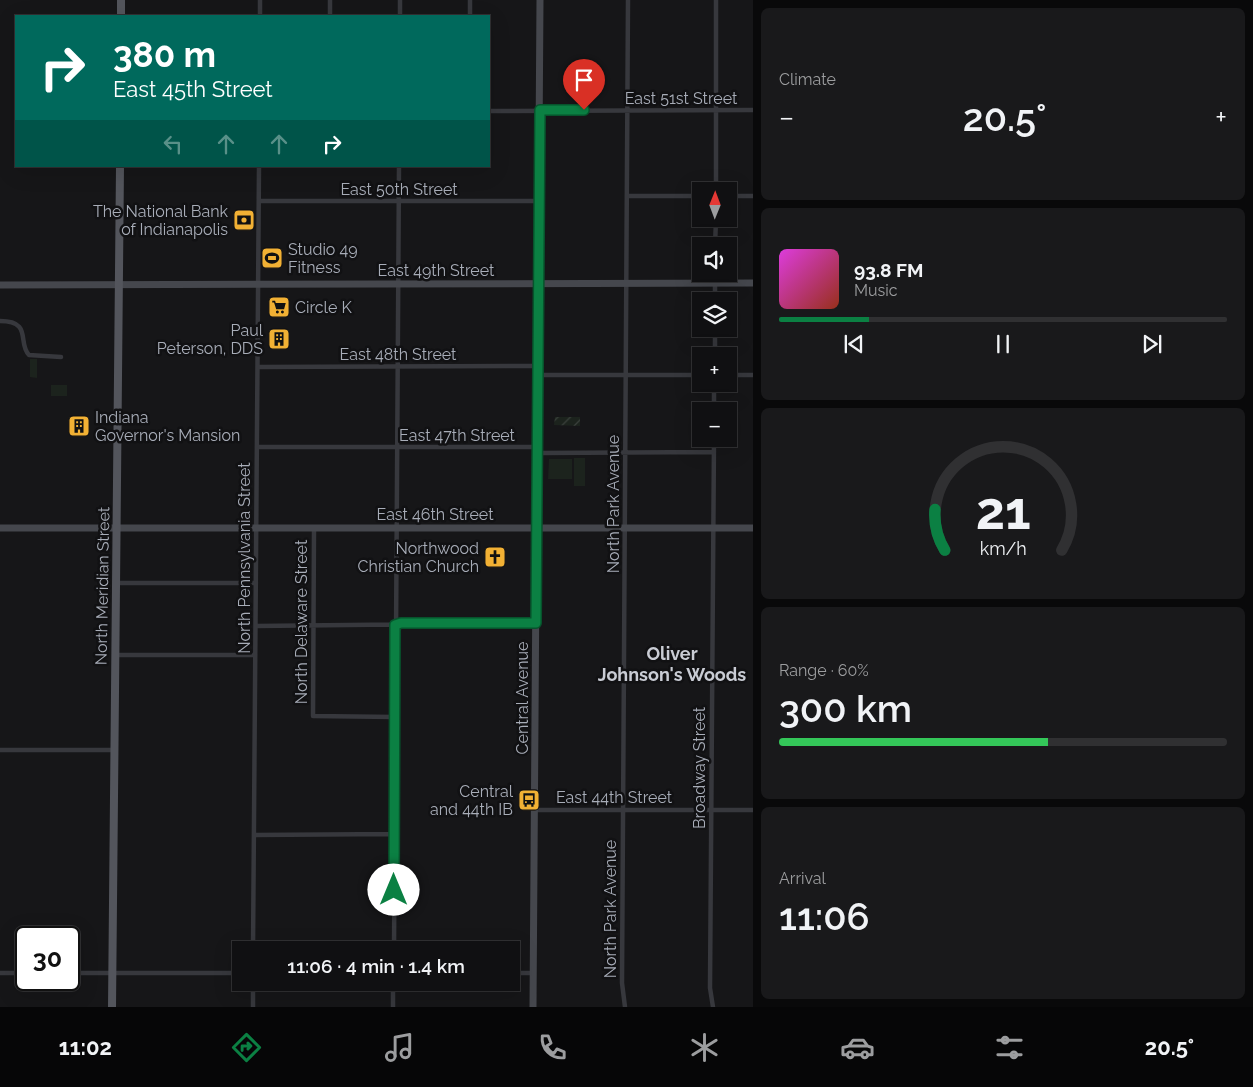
<!DOCTYPE html>
<meta charset="utf-8">
<style>
:root{--surface:#101012;--page:#19191b;--text:#f1f3f6;--muted:#9c9d9f;--line:#303032;--accent:#0b8043}
body{margin:0;font-family:Raleway,sans-serif;background:var(--page);color:var(--text);height:100vh;display:flex;flex-direction:column;font-size:19px;white-space:nowrap}
*{box-sizing:border-box;margin:0}
p{font-size:16px;color:var(--muted)}
.icon{flex:none;width:28px;height:28px;fill:none;stroke:currentColor;stroke-width:2;stroke-linecap:round;stroke-linejoin:round}
.map{position:relative;flex:1;overflow:hidden}
.details{display:flex;flex-direction:column;gap:8px;padding:8px;background:#09090a;width:500px}
.details>*{flex:none}
.guide{position:absolute;left:15px;top:15px;width:475px;height:152px;border-radius:0px;box-shadow:0 5px 20px #0002,0 0 0 1px var(--line);background:#00695c;color:#fff;overflow:hidden}
.needle{width:32px;rotate:1deg}
.controls{position:absolute;left:692px;top:182px;display:grid;gap:10px}
.controls a{display:grid;place-items:center;width:45px;height:45px;border-radius:0px;background:var(--surface);box-shadow:0 5px 20px #0002,0 0 0 1px var(--line);font-size:25px}
.speed{position:absolute;left:15px;top:926px;display:flex;gap:10px;font-size:25px;font-weight:700;text-align:center}
.speed>*{display:grid;place-content:center;width:65px;height:65px;border-radius:50%;background:var(--surface);box-shadow:0 5px 20px #0002,0 0 0 1px var(--line);line-height:1}
.speed .limit{border:2px solid #111;border-radius:8px;background:#fff;color:#111}
.pin{position:absolute;display:grid;place-items:center;width:42px;height:42px;color:#fff;margin:-51px -21px;border-radius:50% 50% 50% 0;rotate:-45deg;box-shadow:0 0 5px #0007}
.pin .icon{rotate:45deg}
.me{position:absolute;width:55px;margin:-28px;rotate:0deg;stroke-linejoin:round;filter:drop-shadow(0 0 4px #0008)}
.turn{display:flex;align-items:center;gap:18px;height:105px;padding:0 15px;font-size:22px}
.turn .icon{width:65px;height:65px;stroke-width:2.5}
.turn b{display:block;font-size:35px;line-height:42px}
.lanes{display:flex;align-items:center;height:48px;padding:0 15px;background:#0003;justify-content:center;gap:25px;direction:ltr}
.lanes .off{opacity:.35}
.big{font-size:38px;font-weight:600;line-height:1.1}
.details .tile{flex:1;display:flex;flex-direction:column;justify-content:center;gap:8px;min-width:0;padding:0 18px;border-radius:8px;background:var(--page)}
.details .dial{align-items:center;gap:0}
.dial svg{height:130px;overflow:visible;fill:none;stroke:var(--line);stroke-width:7;stroke-linecap:round;text-anchor:middle}
.dial text{fill:var(--text);stroke:none}
.song{display:flex;align-items:center;gap:15px}
.cover{width:60px;height:60px;border-radius:8px;background:linear-gradient(135deg,hsl(300 70% 55%),hsl(10 70% 35%))}
.played{height:5px;border-radius:2px;background:linear-gradient(90deg,var(--accent) 20%,var(--line) 20%)}
.keys{display:flex;justify-content:space-around;direction:ltr}
.heat{display:flex;justify-content:space-between;align-items:center;font-size:28px;direction:ltr}
.charge{height:8px;border-radius:4px;background:linear-gradient(90deg,#34c759 60%,var(--line) 0)}
.trip{position:absolute;left:232px;top:941px;width:288px;height:50px;border-radius:0px;background:var(--surface);box-shadow:0 5px 20px #0002,0 0 0 1px var(--line);font-weight:600;line-height:50px;text-align:center}
.tab-bar{display:flex;height:80px;justify-content:space-around;align-items:center;background:#060607;color:var(--muted)}
.tab-bar .icon{width:35px;height:35px}
.tab-bar .active{color:var(--accent)}
.tab-bar b{font-size:22px;color:var(--text)}
main{display:flex;flex:1;min-height:0}
.map>svg:first-child{display:block}
.park{fill:#1c231d}
.garden{fill:url(#garden-furrows)}
.lines{fill:none;stroke-linecap:round;stroke-linejoin:round}
.street{stroke:#37383d;stroke-width:4.5}
.secondary{stroke:#45474d;stroke-width:7}
.primary{stroke:#53555c;stroke-width:8}
.route-casing{stroke:#07532c;stroke-width:12}
.route{stroke:#0b8043;stroke-width:9}
.labels{text-anchor:middle;stroke-width:5;stroke-linejoin:round;paint-order:stroke}
.street-label{font-size:16px;fill:#a8adb8;stroke:#111113}
.poi-label{font-size:16px;fill:#a8adb8;stroke:#111113;text-anchor:end}
.neighbourhood-label{font-size:18px;font-weight:bold;fill:#c9ccd4;stroke:#111113}
</style>
<main>
<div class="map">
<svg width="753" height="1007" viewBox="0 0 753 1007">
<defs>
<pattern id="garden-furrows" width="10" height="10" patternUnits="userSpaceOnUse" patternTransform="scale(1.25)"><rect width="10" height="10" fill="#1c231d"/><path d="M-1 1l2-2M0 10L10 0M9 11l2-2" fill="none" stroke="#3a403c"/></pattern>
</defs>
<rect width="100%" height="100%" fill="#161618"/>
<path class="park" d="M30 359H37V378L30 377Z
M51 385H67V396H51Z
M574 458H585V486H574Z
M549 459H572V479H548Z"/>
<path class="garden" d="M555 417H580V426L554 425Z"/>
<g class="lines">
<path class="street" d="M260 16V0
M330 16V0
M400 16V0
M470 16V0
M489 111 753 110
M716 191V0
M627 196H701
M729 196H753
M259 201H538
M715 246 716 219
M715 301V274
M0 321C33 321 17 343 29 355L61 357
M715 356V329
M258 367 538 366
M537 375H701
M729 375H753
M714 411V384
M257 447H537L542 453 714 452
M314 528 313 716 395 717
M116 583H256
M256 626 536 623
M116 655H255
M0 750H115
M535 810H753
M254 835 395 834
M253 950 259 166
M394 950 399 166
M0 973H26
M69 973H241
M511 973H533
M253 1007V982
M393 1007V982
M625 1007 622 983 628 0
M713 1007 710 988 714 439"/>
<path class="secondary" d="M0 285 753 283
M0 528H753
M533 1007 540 0"/>
<path class="primary" d="M121 16V0
M112 1007 120 166"/>
</g>
<g class="lines">
<g class="route-casing">
<path id="route" d="M394 890 395 625 401 623H536L540 110H584"/>
</g>
<use href="#route" class="route"/>
</g>
<defs>
<g id="bank-square" transform="scale(1.125)"><rect x="-9" y="-9" width="18" height="18" rx="4" fill="#f2b134" stroke="#111113"/><path d="M-6-4H6V4H-6ZM0-2.3a2.3 2.3 0 1 0 0 4.6a2.3 2.3 0 1 0 0-4.6Z" fill="#111"/></g>
<g id="stadium-square" transform="scale(1.125)"><rect x="-9" y="-9" width="18" height="18" rx="4" fill="#f2b134" stroke="#111113"/><path d="M0-5a6.5 5 0 1 0 0 10a6.5 5 0 1 0 0-10ZM-3.5-1.8h7v3.6h-7Z" fill="#111"/></g>
<g id="supermarket-square" transform="scale(1.125)"><rect x="-9" y="-9" width="18" height="18" rx="4" fill="#f2b134" stroke="#111113"/><path d="M-6-5.5h2.5l.6 2H6L4.5 2H-2.5L-4.4-4H-6ZM-1.5 3.2a1.3 1.3 0 1 0 .1 0ZM3 3.2a1.3 1.3 0 1 0 .1 0Z" fill="#111"/></g>
<g id="building-square" transform="scale(1.125)"><rect x="-9" y="-9" width="18" height="18" rx="4" fill="#f2b134" stroke="#111113"/><path d="M-4-6H4V6H1V3H-1V6H-4ZM-2.5-4.3h1.7v1.8h-1.7ZM.8-4.3h1.7v1.8H.8ZM-2.5-1h1.7V.8h-1.7ZM.8-1h1.7V.8H.8Z" fill="#111"/></g>
<g id="church-square" transform="scale(1.125)"><rect x="-9" y="-9" width="18" height="18" rx="4" fill="#f2b134" stroke="#111113"/><path d="M-1.2-6h2.4v3.5h3.3v2.4h-3.3V6h-2.4V-.1h-3.3v-2.4h3.3Z" fill="#111"/></g>
<g id="bus-square" transform="scale(1.125)"><rect x="-9" y="-9" width="18" height="18" rx="4" fill="#f2b134" stroke="#111113"/><path d="M-5-6H5V4H4V6H2V4H-2V6H-4V4H-5ZM-3.5-4V0h7V-4ZM-3.5 1.2v1.5H-2V1.2ZM2 1.2v1.5H3.5V1.2Z" fill="#111"/></g>
</defs>
<g fill-rule="evenodd">
<use href="#bank-square" x="244" y="220"/>
<use href="#stadium-square" x="272" y="258"/>
<use href="#supermarket-square" x="279" y="307"/>
<use href="#building-square" x="279" y="339"/>
<use href="#building-square" x="79" y="426"/>
<use href="#church-square" x="495" y="557"/>
<use href="#bus-square" x="529" y="800"/>
</g>
<g class="labels">
<g class="street-label">
<text x="681" y="104">East 51st Street</text>
<text x="399" y="195">East 50th Street</text>
<text x="436" y="276">East 49th Street</text>
<text x="398" y="360">East 48th Street</text>
<text x="457" y="441">East 47th Street</text>
<text transform="translate(613 504) rotate(-90)" y="6">North Park Avenue</text>
<text x="435" y="520">East 46th Street</text>
<text transform="translate(244 558) rotate(-90)" y="6">North Pennsylvania Street</text>
<text transform="translate(102 586) rotate(-89)" y="6">North Meridian Street</text>
<text transform="translate(301 622) rotate(-90)" y="6">North Delaware Street</text>
<text transform="translate(522 698) rotate(-90)" y="6">Central Avenue</text>
<text transform="translate(699 768) rotate(-90)" y="6">Broadway Street</text>
<text x="614" y="803">East 44th Street</text>
<text transform="translate(610 909) rotate(-90)" y="6">North Park Avenue</text>
</g>
<g class="poi-label">
<text x="228" y="217">The National Bank<tspan x="228" dy="18">of Indianapolis</tspan></text>
<text x="288" y="255" text-anchor="start">Studio 49<tspan x="288" dy="18">Fitness</tspan></text>
<text x="295" y="313" text-anchor="start">Circle K</text>
<text x="263" y="336">Paul<tspan x="263" dy="18">Peterson, DDS</tspan></text>
<text x="95" y="423" text-anchor="start">Indiana<tspan x="95" dy="18">Governor's Mansion</tspan></text>
<text x="479" y="554">Northwood<tspan x="479" dy="18">Christian Church</tspan></text>
<text x="513" y="797">Central<tspan x="513" dy="18">and 44th IB</tspan></text>
</g>
<g class="neighbourhood-label">
<text x="672" y="660">Oliver<tspan x="672" dy="21">Johnson's Woods</tspan></text>
</g>
</g>
</svg>
<div class="controls">
<a><svg class="needle" viewBox="-14 -14 28 28"><path d="M0-13l5 13h-10z" fill="#e53935"/><path d="M0 13l5-13h-10z" fill="#9c9d9f"/></svg></a>
<a><svg class="icon" aria-label="sound" viewBox="0 0 24 24"><path d="M4 9h4l5-4v14l-5-4H4zM17 9q2 3 0 6"/></svg></a>
<a><svg class="icon" aria-label="layers" viewBox="0 0 24 24"><path d="M12 4l9 5-9 5-9-5zM3 14l9 5 9-5"/></svg></a>
<a>+</a>
<a>−</a>
</div>
<div class="speed"><div class="limit">30</div></div>
<div class="pin" style="left:584px;top:110px;background:#d93025"><svg class="icon" aria-label="arrive" viewBox="0 0 24 24"><path d="M6 21V4h12l-3 4 3 4H6"/></svg></div>
<svg class="me" style="left:394px;top:890px" viewBox="-20 -20 40 40"><circle r="19" fill="#fff"/><path d="M0-13L10 11 0 6-10 11z" fill="#0b8043"/></svg>
<div class="trip">11:06 · 4 min · 1.4 km</div>
<div class="guide">
<div class="turn"><svg class="icon" aria-label="right" viewBox="0 0 24 24"><path d="M7 20v-9h11M14 6l5 5-5 5"/></svg><div><b>380 m</b>East 45th Street</div></div>
<div class="lanes"><svg class="icon off" aria-label="left" viewBox="0 0 24 24"><path d="M17 20v-9H6M10 6l-5 5 5 5"/></svg><svg class="icon off" aria-label="ahead" viewBox="0 0 24 24"><path d="M12 20V5M6 11l6-6 6 6"/></svg><svg class="icon off" aria-label="ahead" viewBox="0 0 24 24"><path d="M12 20V5M6 11l6-6 6 6"/></svg><svg class="icon" aria-label="right" viewBox="0 0 24 24"><path d="M7 20v-9h11M14 6l5 5-5 5"/></svg></div>
</div>
</div>
<section class="details">
<div class="tile"><p>Climate</p>
<div class="heat"><a>−</a><b class="big">20.5°</b><a>+</a></div>
</div>
<div class="tile">
<div class="song"><i class="cover"></i><div><b>93.8 FM</b><p>Music</p></div></div>
<div class="played"></div>
<div class="keys"><svg class="icon" aria-label="previous" viewBox="0 0 24 24"><path d="M18 5L8 12l10 7zM5 5v14"/></svg><svg class="icon" aria-label="pause" viewBox="0 0 24 24"><path d="M8 5v14M16 5v14"/></svg><svg class="icon" aria-label="next" viewBox="0 0 24 24"><path d="M6 5l10 7-10 7zM19 5v14"/></svg></div>
</div>
<div class="tile dial"><svg viewBox="0 0 100 80">
<path d="M14 69A42 42 0 1 1 86 69"/>
<path d="M14 69A42 42 0 0 1 8 44" stroke="#0b8043"/>
<text x="50" y="56" font-size="32" font-weight="700">21</text>
<text x="50" y="72" font-size="11">km/h</text>
</svg></div>
<div class="tile"><p>Range · 60%</p><b class="big">300 km</b><div class="charge"></div></div>
<div class="tile"><p>Arrival</p><b class="big">11:06</b></div>
</section>
</main>
<nav class="tab-bar">
<b>11:02</b>
<svg class="icon active" aria-label="directions" viewBox="0 0 24 24"><path d="M12 3l9 9-9 9-9-9zM9 14v-3h6M13 9l2 2-2 2"/></svg>
<svg class="icon" aria-label="music" viewBox="0 0 24 24"><path d="M9 18V5l10-2v13"/><circle cx="6" cy="18" r="3"/><circle cx="16" cy="16" r="3"/></svg>
<svg class="icon" aria-label="phone" viewBox="0 0 24 24"><path d="M5 4h4l2 5-3 2q2 4 5 5l2-3 5 2v4C11 20 4 13 5 4z"/></svg>
<svg class="icon" aria-label="climate" viewBox="0 0 24 24"><path d="M12 3v18M4 7l16 10M4 17L20 7"/></svg>
<svg class="icon" aria-label="car" viewBox="0 0 24 24"><path d="M5 17H2v-5l4-1 3-4h7l3 4 3 1v5h-3M9 17h6M6 11h13"/><circle cx="7" cy="17" r="2"/><circle cx="17" cy="17" r="2"/></svg>
<svg class="icon" aria-label="filters" viewBox="0 0 24 24"><path d="M4 7h16M4 17h16"/><circle cx="9" cy="7" r="2"/><circle cx="15" cy="17" r="2"/></svg>
<b>20.5°</b>
</nav>
